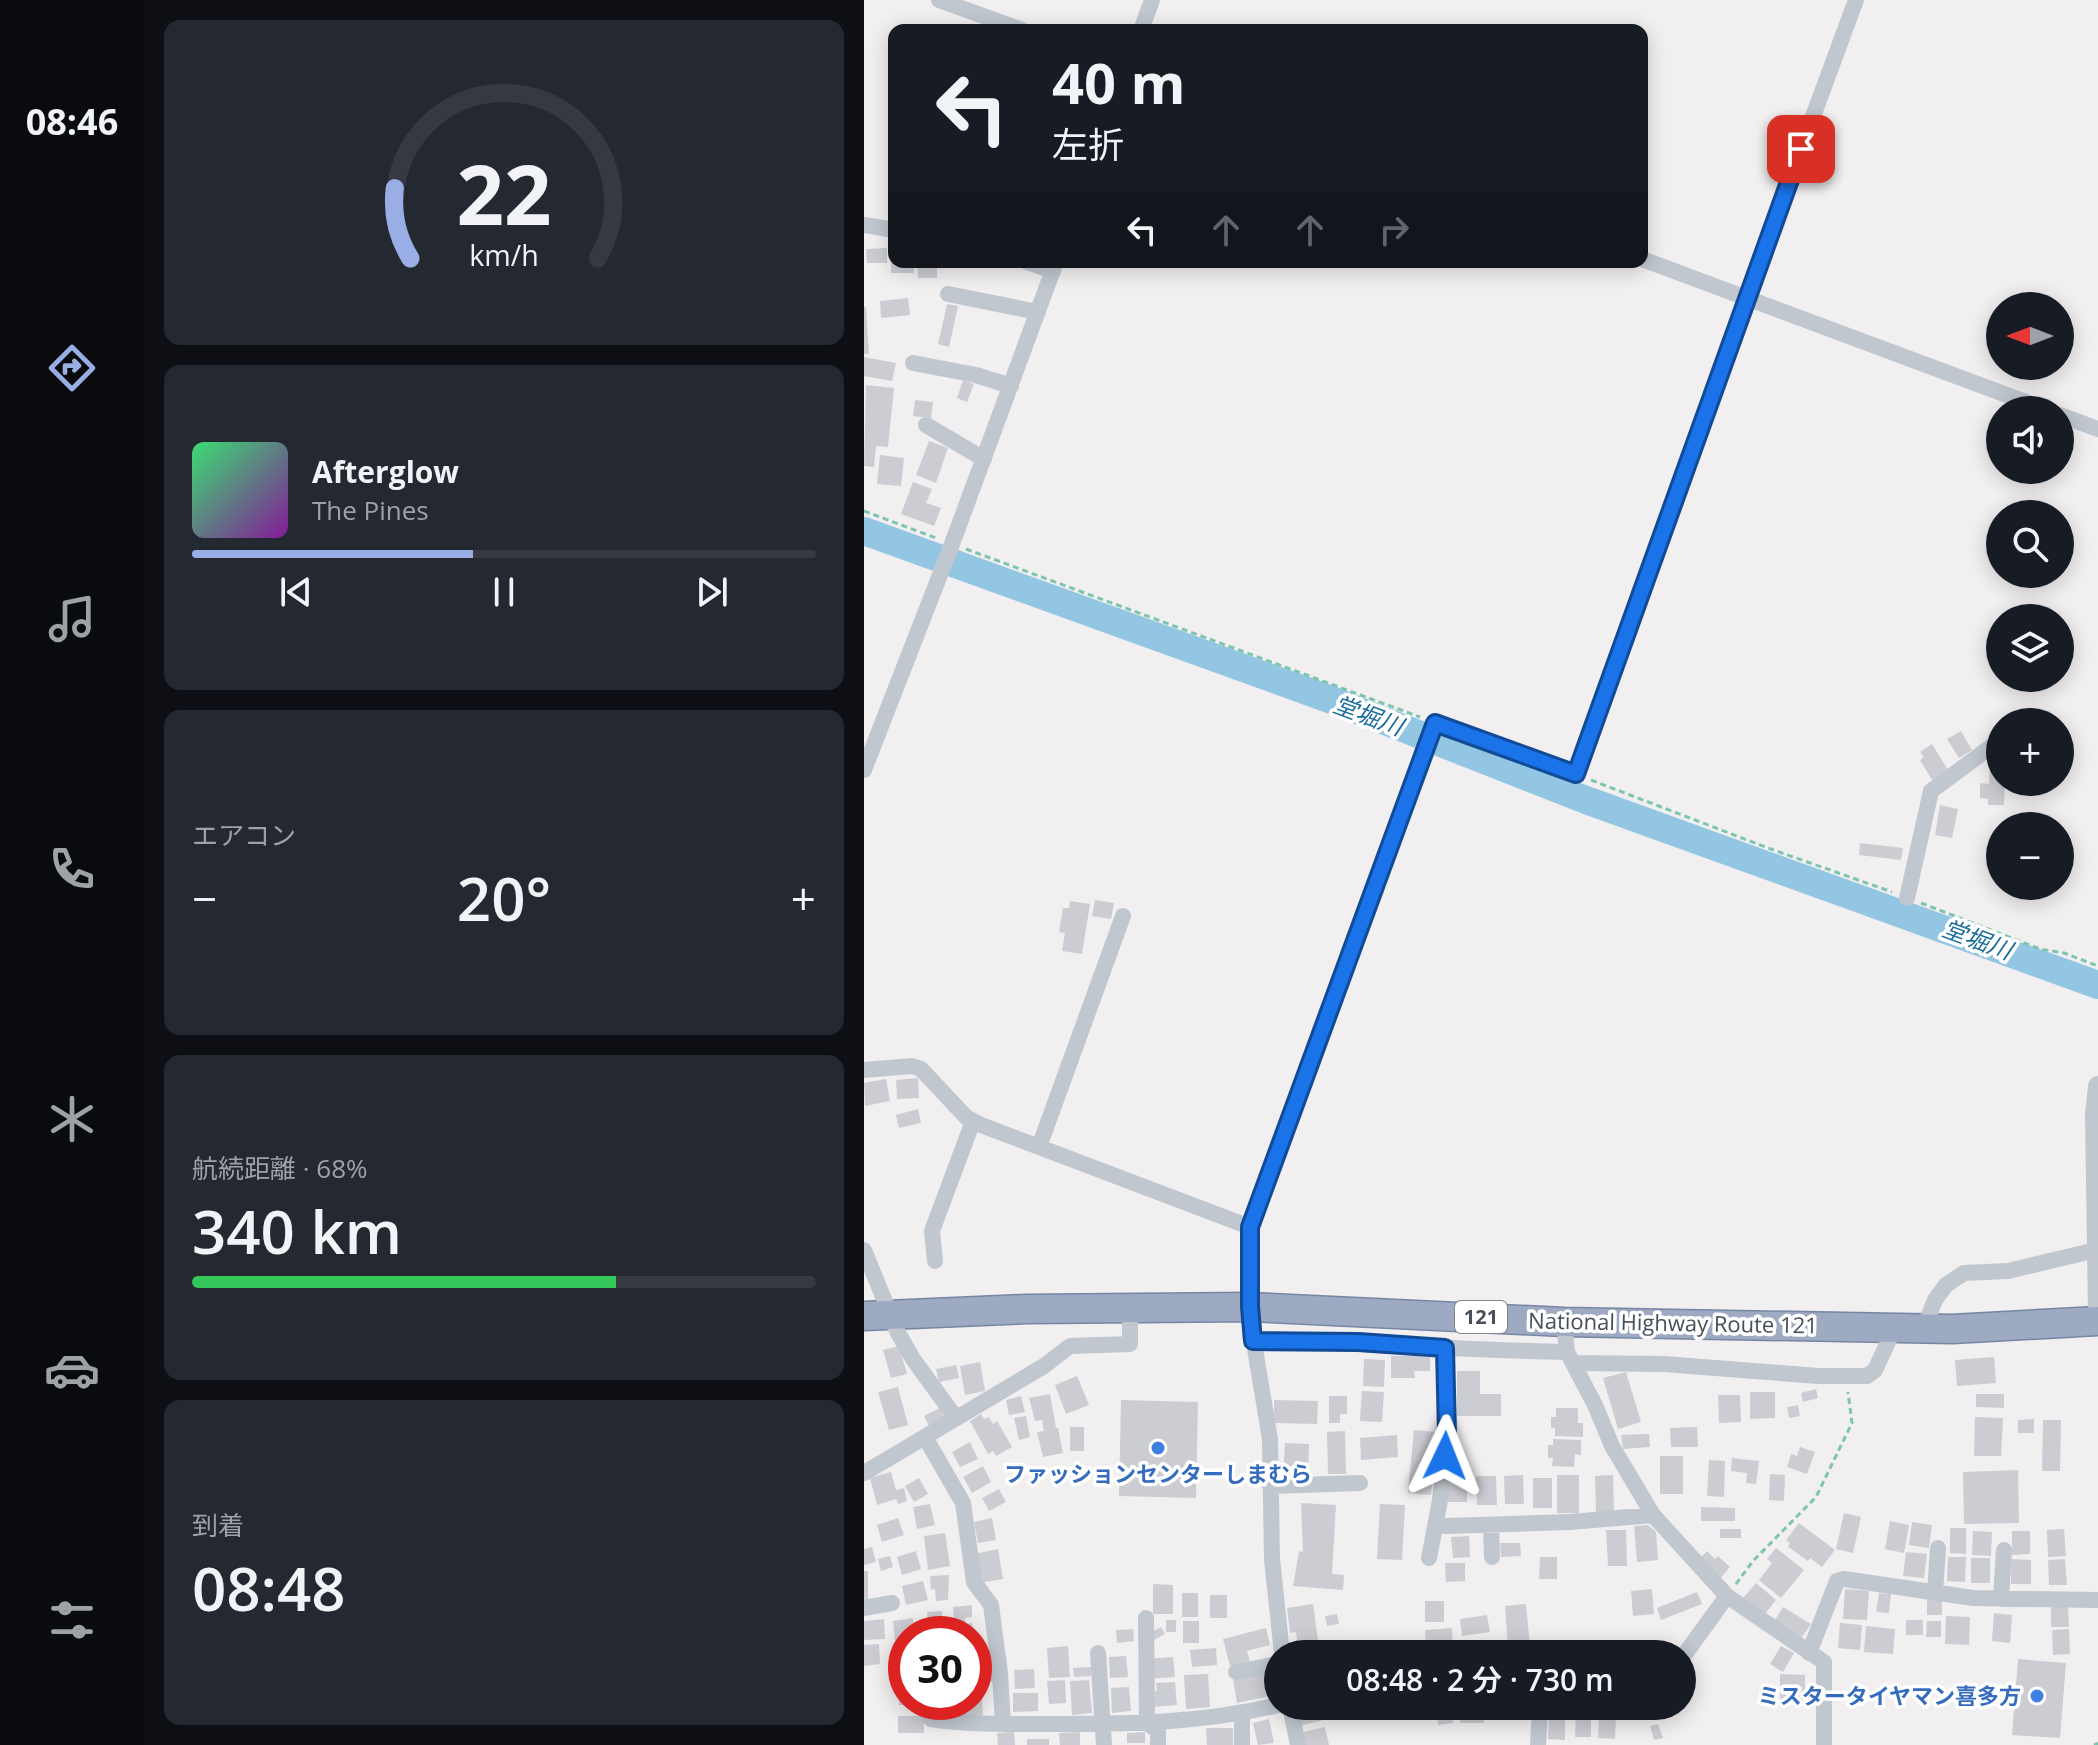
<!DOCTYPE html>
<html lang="ja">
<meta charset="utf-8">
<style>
:root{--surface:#171b24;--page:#242831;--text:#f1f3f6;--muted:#9ea1a6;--line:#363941;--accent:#98aee4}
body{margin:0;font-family:"Open Sans","Noto Sans JP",sans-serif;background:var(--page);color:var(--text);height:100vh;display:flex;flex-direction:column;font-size:30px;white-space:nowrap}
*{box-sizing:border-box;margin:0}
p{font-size:26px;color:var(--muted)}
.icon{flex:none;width:44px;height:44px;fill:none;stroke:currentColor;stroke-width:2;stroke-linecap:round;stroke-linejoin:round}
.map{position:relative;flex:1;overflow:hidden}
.panel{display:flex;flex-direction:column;gap:20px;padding:20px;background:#0d0f14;width:720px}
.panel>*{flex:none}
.top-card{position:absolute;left:24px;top:24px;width:760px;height:244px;border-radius:16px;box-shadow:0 4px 20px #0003;background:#171b24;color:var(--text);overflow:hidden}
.needle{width:52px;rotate:270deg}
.tools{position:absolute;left:1122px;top:292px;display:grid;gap:16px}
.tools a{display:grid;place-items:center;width:88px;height:88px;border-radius:50%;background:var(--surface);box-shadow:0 4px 20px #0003;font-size:40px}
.speed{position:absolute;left:24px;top:1616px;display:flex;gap:16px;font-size:40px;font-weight:700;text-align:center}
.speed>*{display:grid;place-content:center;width:104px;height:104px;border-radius:50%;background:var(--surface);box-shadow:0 4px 20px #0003;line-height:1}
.speed .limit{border:12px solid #d22;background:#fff;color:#111}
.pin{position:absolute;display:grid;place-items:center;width:68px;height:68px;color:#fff;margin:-34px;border-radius:16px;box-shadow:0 4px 12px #0006}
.me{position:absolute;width:88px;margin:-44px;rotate:2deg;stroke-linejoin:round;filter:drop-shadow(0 0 6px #0008)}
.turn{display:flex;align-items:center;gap:28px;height:168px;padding:0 32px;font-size:36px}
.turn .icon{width:104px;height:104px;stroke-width:2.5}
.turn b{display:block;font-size:56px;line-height:68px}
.lanes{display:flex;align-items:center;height:76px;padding:0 32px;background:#0003;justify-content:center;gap:40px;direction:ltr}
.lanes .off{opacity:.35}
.big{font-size:60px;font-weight:600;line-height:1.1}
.panel .card{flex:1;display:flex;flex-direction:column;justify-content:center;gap:12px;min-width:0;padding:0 28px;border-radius:16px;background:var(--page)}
.panel .dial{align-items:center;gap:0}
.dial svg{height:208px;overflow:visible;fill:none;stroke:var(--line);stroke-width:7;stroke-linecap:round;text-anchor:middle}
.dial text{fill:var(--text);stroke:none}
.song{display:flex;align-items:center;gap:24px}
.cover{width:96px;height:96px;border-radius:12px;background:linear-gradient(135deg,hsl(140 70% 55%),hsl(290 70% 35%))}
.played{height:8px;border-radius:4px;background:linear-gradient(90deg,var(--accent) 45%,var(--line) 45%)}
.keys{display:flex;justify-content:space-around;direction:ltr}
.heat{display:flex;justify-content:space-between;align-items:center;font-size:44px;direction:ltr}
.charge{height:12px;border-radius:6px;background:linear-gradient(90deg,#34c759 68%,var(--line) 0)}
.trip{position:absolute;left:400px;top:1640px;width:432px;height:80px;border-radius:40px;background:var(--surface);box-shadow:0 4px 20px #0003;font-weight:600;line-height:80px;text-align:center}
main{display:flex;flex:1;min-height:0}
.dock{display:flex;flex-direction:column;width:144px;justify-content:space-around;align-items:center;background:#090b0e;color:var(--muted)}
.dock .icon{width:56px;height:56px}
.dock .selected{color:var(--accent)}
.dock b{font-size:36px;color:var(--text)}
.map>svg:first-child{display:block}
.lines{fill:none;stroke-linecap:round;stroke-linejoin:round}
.river{stroke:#93c6e3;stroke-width:28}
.building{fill:#cccdd3}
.trunk-casing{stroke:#7786a4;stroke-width:31}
.path{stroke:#7dc5ad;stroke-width:3;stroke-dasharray:6 4;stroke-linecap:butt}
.minor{stroke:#c1c7cf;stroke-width:16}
.tertiary{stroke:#c1c7cf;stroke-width:20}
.trunk{stroke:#9eaac2;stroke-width:28}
.route-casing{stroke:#114b97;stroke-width:20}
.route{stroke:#1a73e8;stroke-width:14}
.shop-dot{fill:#3f7fe0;stroke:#fff;stroke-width:3}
.labels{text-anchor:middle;stroke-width:7;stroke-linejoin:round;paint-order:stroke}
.shield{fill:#fff;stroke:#80848c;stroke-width:2}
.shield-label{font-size:20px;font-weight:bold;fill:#494f5a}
.street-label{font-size:22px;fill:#494f5a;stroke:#fff}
.shop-label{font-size:22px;font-weight:bold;fill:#366cbe;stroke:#fff}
.water-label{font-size:24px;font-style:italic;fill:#1b6d9c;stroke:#fff}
</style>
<main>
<nav class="dock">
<b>08:46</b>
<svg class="icon selected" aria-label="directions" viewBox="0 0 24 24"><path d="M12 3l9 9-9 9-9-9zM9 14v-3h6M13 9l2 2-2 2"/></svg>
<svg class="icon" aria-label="music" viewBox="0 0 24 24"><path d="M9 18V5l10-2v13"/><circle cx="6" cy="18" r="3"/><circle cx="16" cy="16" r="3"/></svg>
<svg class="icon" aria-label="phone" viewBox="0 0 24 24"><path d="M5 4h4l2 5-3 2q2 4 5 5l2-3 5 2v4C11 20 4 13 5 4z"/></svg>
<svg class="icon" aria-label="climate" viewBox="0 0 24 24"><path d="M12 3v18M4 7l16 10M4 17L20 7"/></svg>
<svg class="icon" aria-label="car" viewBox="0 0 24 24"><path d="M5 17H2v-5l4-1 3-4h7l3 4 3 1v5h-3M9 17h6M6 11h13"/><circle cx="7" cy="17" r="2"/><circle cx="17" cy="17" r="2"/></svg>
<svg class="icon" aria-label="filters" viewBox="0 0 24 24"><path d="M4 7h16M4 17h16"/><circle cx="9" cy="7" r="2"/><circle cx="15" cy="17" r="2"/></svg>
</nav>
<section class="panel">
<div class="card dial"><svg viewBox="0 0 100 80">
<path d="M14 69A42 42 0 1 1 86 69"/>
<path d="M14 69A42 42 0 0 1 8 42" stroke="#98aee4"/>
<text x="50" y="56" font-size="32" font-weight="700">22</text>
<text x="50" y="72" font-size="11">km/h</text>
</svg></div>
<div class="card">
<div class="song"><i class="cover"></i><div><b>Afterglow</b><p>The Pines</p></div></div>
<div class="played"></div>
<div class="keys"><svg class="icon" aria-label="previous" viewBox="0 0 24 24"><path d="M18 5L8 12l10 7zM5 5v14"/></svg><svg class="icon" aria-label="pause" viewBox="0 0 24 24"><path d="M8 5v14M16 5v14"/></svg><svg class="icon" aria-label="next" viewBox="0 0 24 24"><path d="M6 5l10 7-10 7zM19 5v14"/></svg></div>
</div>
<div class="card"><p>エアコン</p>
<div class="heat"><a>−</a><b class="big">20°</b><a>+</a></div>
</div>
<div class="card"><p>航続距離 · 68%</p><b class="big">340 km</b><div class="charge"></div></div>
<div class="card"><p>到着</p><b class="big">08:48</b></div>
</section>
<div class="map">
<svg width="1234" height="1745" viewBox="0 0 1234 1745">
<rect width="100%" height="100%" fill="#f1efef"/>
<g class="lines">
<path class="river" d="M0 531 465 699 722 800 1234 985"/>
</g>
<path class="building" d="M23 248V263H3L2 249Z
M27 249H30V262H50V273H27Z
M53 262H73V278H54Z
M44 298 46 315 17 318 16 301Z
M83 304 94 306 85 347 74 344Z
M0 307H2L5 354H0Z
M0 357 32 363 28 381 0 376Z
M99 380 110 384 103 402 93 398Z
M2 385 30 388 24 447 12 446 10 467 0 466Z
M51 400 69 402 67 418 49 416Z
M65 441 84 448 72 483 52 475Z
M16 455 40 458 37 486 13 484Z
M49 482 68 489 62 503 77 508 70 526 37 514Z
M1097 731 1108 750 1095 758 1083 739Z
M1068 744 1084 770 1068 780 1056 760 1060 757 1056 752Z
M1126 762 1136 763V782H1141L1140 805H1124V799L1116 798V783L1125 784Z
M1076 805 1094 809 1088 838 1071 835Z
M996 843 1039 848 1037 860 995 855Z
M231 900 250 903 247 919 228 916Z
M206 901 226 904 218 954 198 951 201 933 195 932 199 908H205Z
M54 1078 55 1098 33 1099 32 1080Z
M22 1079 26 1101 1 1106 0 1083Z
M54 1109 57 1123 35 1128 32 1115Z
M35 1346 43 1374 27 1378 19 1350Z
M527 1356H566V1371H550L551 1378H527Z
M1130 1357 1132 1383 1093 1386 1091 1360Z
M500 1359 521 1360 520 1387 499 1386Z
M116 1362 121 1391 101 1395 96 1366Z
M92 1365 95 1378 75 1382 72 1369Z
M593 1371H616V1394H637V1416H593Z
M762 1372 777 1422 754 1429 739 1378Z
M213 1376 225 1405 202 1414 191 1385Z
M34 1387 44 1425 25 1430 14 1392Z
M952 1389 954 1398 939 1402 937 1393Z
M498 1391 520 1392 518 1422 496 1421Z
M886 1392H911V1418L886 1419Z
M186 1394 192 1428H194L199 1453 179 1457 173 1432 180 1431 178 1420 171 1421 165 1398Z
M1112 1394H1140V1408L1112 1407Z
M854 1395H876L877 1422 855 1423Z
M157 1396 161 1412 145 1415 142 1400Z
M465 1396H483V1414H476V1423H465Z
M257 1400 334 1402 332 1498 255 1496Z
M410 1400 454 1401 453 1424 410 1423Z
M934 1405 936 1416 925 1418 923 1407Z
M76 1408 81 1418 65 1426 60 1416Z
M692 1408H714V1423H719V1437L691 1436V1428H687V1417H692Z
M117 1414 120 1419 125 1417 129 1424 133 1421 148 1447 132 1456 129 1451 124 1454 106 1421Z
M162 1416 166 1437 155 1440 150 1418Z
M1111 1417 1139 1418 1137 1456H1110Z
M1170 1419V1433H1154V1420Z
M1179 1420H1197L1196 1471H1178Z
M206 1427H220V1451H206Z
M833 1427 834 1447H807L806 1428Z
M550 1430 573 1432 567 1495 544 1493Z
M481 1431 482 1474H464L463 1432Z
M785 1434 786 1447 759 1449 757 1435Z
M533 1435 534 1457 497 1460 496 1438Z
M689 1439 717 1440V1455L711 1454 710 1467 688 1466 689 1458H684V1445H689Z
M106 1442 114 1459 96 1467 88 1452Z
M421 1443 445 1444 444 1476 419 1475Z
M936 1447 951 1452 943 1474 923 1467 927 1454 933 1456Z
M796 1456H819V1494H796Z
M868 1458 895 1461 892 1484 882 1483 883 1473 867 1471Z
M845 1460 861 1461 860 1497 843 1496Z
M119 1466 127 1482 108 1493 99 1477Z
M1154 1470 1155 1523 1100 1524 1099 1472Z
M27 1472 32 1490 40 1488 43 1501 34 1504 32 1499 13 1505 6 1478Z
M906 1474 921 1475 920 1501 905 1500Z
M659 1475 660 1504H641L640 1476Z
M693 1475H715V1513H693Z
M749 1475 750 1512H732L731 1476Z
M612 1476H632L633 1505H613Z
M55 1478 64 1494 50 1502 41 1486Z
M584 1478H603V1502H584Z
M669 1478H688V1508H669Z
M135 1489 142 1502 125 1511 118 1498Z
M437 1503 472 1505 468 1574 480 1575 479 1590 429 1586 435 1551 439 1552Z
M66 1504 71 1525 53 1529 49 1507Z
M516 1504 541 1505 538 1560 513 1559Z
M837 1507 871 1508V1521H837Z
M980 1513 997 1517 989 1553 972 1549Z
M34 1518 40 1535 18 1542 13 1525Z
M128 1518 132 1540 114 1543 110 1522Z
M1026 1521 1045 1525 1040 1553 1021 1549Z
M1048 1522 1068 1525 1065 1548 1045 1545Z
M935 1523 971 1550 958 1567 946 1558 944 1561 924 1547 926 1543 922 1540Z
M784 1525 792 1532 794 1560 773 1562 770 1526Z
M1086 1528H1102V1554L1086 1553Z
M856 1529H877V1538H856Z
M1200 1529 1202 1556 1184 1557 1183 1530Z
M742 1530H762L763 1566H744Z
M1109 1531 1128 1532 1127 1556 1108 1555Z
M1148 1531H1166V1554L1148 1555Z
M81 1533 86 1566 64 1570 60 1536Z
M605 1536 606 1557 589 1558 587 1537Z
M636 1543H656L657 1556 637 1557Z
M8 1547 12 1562 0 1565V1549Z
M912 1548 940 1570 917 1598 895 1580 908 1563 903 1559Z
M134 1549 139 1579 116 1583 110 1554Z
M52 1551 57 1569 38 1575 33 1557Z
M843 1551 851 1559 854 1556 866 1567 855 1580 834 1561Z
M1042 1552 1063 1554 1060 1578 1039 1576Z
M26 1556 29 1567 17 1571 14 1559Z
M676 1557H693V1579H675Z
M1084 1557H1102L1101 1582 1083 1581Z
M1107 1558H1126V1583H1107Z
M1147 1559 1167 1560V1584H1147Z
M1201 1559 1203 1585H1185L1184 1560Z
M581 1563H601V1581L582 1582Z
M0 1571H4V1599L0 1600Z
M85 1575 84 1600 72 1601 71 1589 67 1590 66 1576Z
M59 1581 64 1600 42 1605 38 1586Z
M892 1583 912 1600 900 1615 879 1598Z
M289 1584 309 1585V1614H289Z
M788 1589 790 1614 769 1616 767 1591Z
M981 1589 1005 1591 1003 1620 979 1619Z
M833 1592 838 1604 797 1620 793 1608Z
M318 1593H334V1617H318Z
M1015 1593 1027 1594 1025 1613 1012 1612Z
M346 1595H363V1618H346Z
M1063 1598H1078V1615H1063Z
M561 1601H580V1622H561Z
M449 1604 456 1654H435L432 1632 426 1633 423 1608Z
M662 1604 666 1646 644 1648 641 1606Z
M108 1605V1617L101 1618 102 1624 108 1623 109 1634H91L89 1607Z
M1187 1605H1204L1205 1627H1187Z
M919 1607 947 1624 938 1637 911 1620Z
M78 1611 79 1633 65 1634 63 1612Z
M1130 1613 1148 1615 1146 1643 1128 1641Z
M473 1614 475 1624 463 1626 461 1616Z
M623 1615 626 1632 598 1636 596 1619Z
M1082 1616 1106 1617 1105 1645 1081 1644Z
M49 1618 51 1634H42V1641L31 1642 29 1621Z
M20 1619 21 1639 0 1640V1621Z
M302 1620H312V1632H302Z
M1042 1620H1059V1635H1042Z
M319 1621H335V1643H319Z
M1063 1621H1077V1637H1062Z
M976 1623 998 1625 996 1650 974 1648Z
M1002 1626 1031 1629 1029 1654 1000 1652Z
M297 1627 301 1634 290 1640 286 1633Z
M402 1628 406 1645 383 1651 386 1661 366 1666 359 1639Z
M588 1628 589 1654H562L561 1630Z
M269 1629 270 1641 253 1643 252 1630Z
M1205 1629 1206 1654 1189 1655 1188 1630Z
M110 1639H114V1667H110Z
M15 1644 16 1664 0 1666V1645Z
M204 1646 206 1677 185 1678 183 1648Z
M715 1646H739V1654H715Z
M917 1646 930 1653 919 1672 906 1664Z
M352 1648 353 1665 328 1667 326 1650Z
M34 1652H42V1666H34Z
M262 1656 264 1677 246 1678 245 1657Z
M309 1657 311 1677 284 1679 283 1659Z
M1154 1659 1202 1663 1196 1738 1148 1735Z
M227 1667V1676L210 1677 209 1668Z
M170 1669 171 1688 151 1689 150 1670Z
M403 1673 407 1696 373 1703 369 1679Z
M344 1674 346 1707 322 1709 320 1675Z
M916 1674 941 1675V1703L916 1702Z
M201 1680 202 1703 185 1704 183 1681Z
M225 1680 228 1713 208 1715 206 1681Z
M311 1682 313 1705 288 1707V1692L293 1691 292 1683Z
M35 1685H42V1702H56V1705H35Z
M117 1685 119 1715 99 1717 98 1702H110V1686Z
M265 1687 267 1711 248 1713 247 1688Z
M149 1693H174V1711L149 1712Z
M72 1702H93L94 1712 73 1714Z
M429 1706H456L459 1720 435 1726Z
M572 1706H587L589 1723 574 1725Z
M595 1707H619L620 1723H596Z
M735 1714 752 1715 751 1739 734 1738Z
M685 1715 701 1716V1740L684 1739Z
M712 1715H727V1737H711Z
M34 1716H60V1733H34Z
M405 1719 410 1743 394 1745 389 1723Z
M794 1724 799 1738 790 1740 786 1726Z
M461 1727 465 1745H442L439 1732Z
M342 1728H369V1745H343Z
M150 1732 151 1745H134L133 1733Z
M216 1732V1745H196L195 1733Z
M281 1732V1743H263V1733Z
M163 1739H185V1745H163Z"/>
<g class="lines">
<g class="trunk-casing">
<path id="trunk" d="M0 1316 163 1309 386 1307 700 1322 1088 1329 1234 1321"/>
</g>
<path class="path" d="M0 511 72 538
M102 549 556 717
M727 780 904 848 1028 892
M1057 903 1176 949 1200 953 1234 966
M872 1584 889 1561 952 1497 988 1423 984 1392
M1230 1745 1234 1743"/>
<path class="minor" d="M75 0 158 30
M277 30 288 0
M0 225 30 230
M778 259 1183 410
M163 262 189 271
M84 294 174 312
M49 363 112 375 147 386
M1196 415 1234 429
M62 425 120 459
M0 770 88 544 192 262
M1043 898 1067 791 1136 740
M0 1070 48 1066 57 1069 102 1117 117 1125 386 1227
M175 1147 259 916
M0 1250 33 1331 49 1359 92 1418
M71 1261 68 1231 109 1121
M700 1322 703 1352 731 1405 748 1446 789 1515 863 1596 960 1662V1745
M1060 1328 1071 1300 1082 1285 1100 1273 1144 1271 1232 1250
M389 1341C494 1342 599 1350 703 1352
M709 1363 800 1364 954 1376H1003L1011 1370 1031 1327
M61 1437 99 1503 110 1582 127 1605 136 1673 139 1724
M0 1473 180 1366 206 1346 266 1344V1309
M406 1486 496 1483
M627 1525 628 1557
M581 1526 706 1522 789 1515
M565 1558 576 1500 583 1434 581 1348
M1071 1593 1074 1548
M1137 1599 1140 1550
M0 1608 28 1603
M282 1618 283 1723 294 1731V1745
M630 1652V1654
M234 1653 240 1745
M945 1653 973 1581 980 1579 1109 1598 1234 1600
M418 1654 408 1559 406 1439 387 1325 386 1227 571 723 712 774 882 298 992 0
M818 1658 863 1596
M372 1672 414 1664
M110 1675 136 1673
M66 1702 67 1719C108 1725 148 1724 189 1724 266 1724 339 1723 414 1705
M426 1706 434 1745
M642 1706 676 1711
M378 1713V1745
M674 1745 676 1711 774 1710 781 1706"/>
<path class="tertiary" d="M1234 1086 1231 1115 1234 1313"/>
<use href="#trunk" class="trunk"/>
</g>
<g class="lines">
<g class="route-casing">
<path id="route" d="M581 1456 583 1434 581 1348 494 1342 389 1341 386 1307V1227L571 723 712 774 937 149"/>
</g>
<use href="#route" class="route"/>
</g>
<g class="shop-dot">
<circle cx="294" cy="1448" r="8"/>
<circle cx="1173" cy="1696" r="8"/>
</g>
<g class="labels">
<rect class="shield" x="591" y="1301" width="52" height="32" rx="6"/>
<g class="shield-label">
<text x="617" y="1324">121</text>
</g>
<g class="street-label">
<text transform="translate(809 1323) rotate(1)" y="8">National Highway Route 121</text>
</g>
<g class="shop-label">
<text x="294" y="1482">ファッションセンターしまむら</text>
<text x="1157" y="1704" text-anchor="end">ミスタータイヤマン喜多方</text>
</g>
<g class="water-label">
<text transform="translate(504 716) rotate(20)" y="8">堂堀川</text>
<text transform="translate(1113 940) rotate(20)" y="8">堂堀川</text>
</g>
</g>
</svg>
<div class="tools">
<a><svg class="needle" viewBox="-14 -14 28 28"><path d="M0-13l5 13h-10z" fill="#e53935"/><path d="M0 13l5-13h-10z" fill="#9ea1a6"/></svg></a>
<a><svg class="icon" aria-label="sound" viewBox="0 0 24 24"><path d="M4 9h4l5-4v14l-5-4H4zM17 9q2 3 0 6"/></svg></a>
<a><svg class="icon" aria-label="search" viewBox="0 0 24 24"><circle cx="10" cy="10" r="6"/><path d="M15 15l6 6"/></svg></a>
<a><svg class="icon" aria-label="layers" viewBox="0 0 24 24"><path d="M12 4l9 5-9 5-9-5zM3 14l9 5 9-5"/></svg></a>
<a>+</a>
<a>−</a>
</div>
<div class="speed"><div class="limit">30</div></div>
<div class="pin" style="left:937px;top:149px;background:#d93025"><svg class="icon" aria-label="arrive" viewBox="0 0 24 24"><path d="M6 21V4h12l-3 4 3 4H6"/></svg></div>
<svg class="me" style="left:581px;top:1456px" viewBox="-20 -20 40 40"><path d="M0-17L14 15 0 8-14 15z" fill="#1a73e8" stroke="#fff" stroke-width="4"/></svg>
<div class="trip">08:48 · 2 分 · 730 m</div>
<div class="top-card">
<div class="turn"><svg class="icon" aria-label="left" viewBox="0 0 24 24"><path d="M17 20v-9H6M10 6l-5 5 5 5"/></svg><div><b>40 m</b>左折</div></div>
<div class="lanes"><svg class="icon" aria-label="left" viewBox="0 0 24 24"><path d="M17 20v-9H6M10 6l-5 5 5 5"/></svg><svg class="icon off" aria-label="ahead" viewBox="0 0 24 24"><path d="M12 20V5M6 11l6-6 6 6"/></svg><svg class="icon off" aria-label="ahead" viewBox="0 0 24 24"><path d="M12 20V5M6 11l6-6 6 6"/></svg><svg class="icon off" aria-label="right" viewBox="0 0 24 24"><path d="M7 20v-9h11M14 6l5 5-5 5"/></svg></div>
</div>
</div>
</main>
